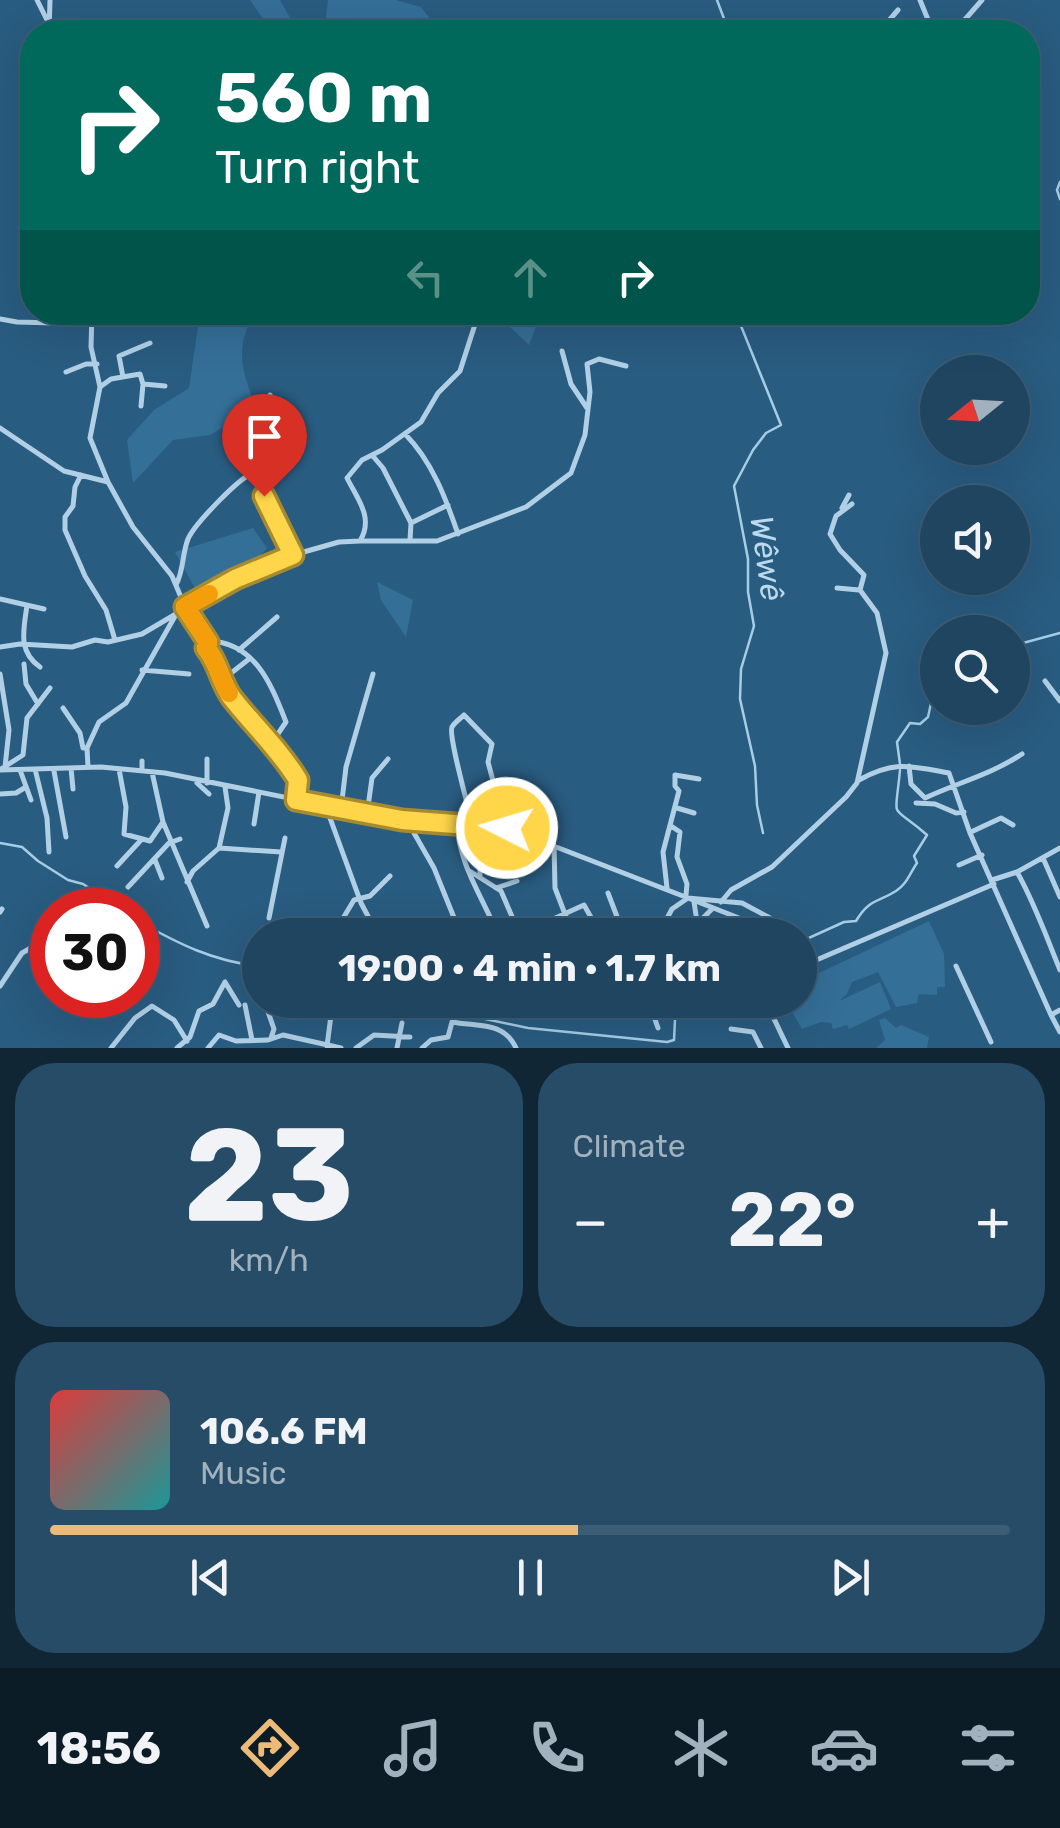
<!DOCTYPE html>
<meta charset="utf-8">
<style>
:root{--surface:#1f4561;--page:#274c67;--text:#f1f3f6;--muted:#a1b1bd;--line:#3c5d76;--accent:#ecbb79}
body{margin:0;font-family:Rubik,sans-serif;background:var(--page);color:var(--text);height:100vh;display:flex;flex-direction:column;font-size:38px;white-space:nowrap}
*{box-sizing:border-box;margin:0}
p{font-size:32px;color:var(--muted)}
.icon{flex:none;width:55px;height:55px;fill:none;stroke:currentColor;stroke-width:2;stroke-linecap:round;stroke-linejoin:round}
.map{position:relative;height:1048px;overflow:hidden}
.details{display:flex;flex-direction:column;gap:15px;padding:15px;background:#112635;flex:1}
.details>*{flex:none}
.hud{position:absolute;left:20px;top:20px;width:1020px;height:305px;border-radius:40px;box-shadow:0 10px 40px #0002,0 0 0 2px var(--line);background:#00695c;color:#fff;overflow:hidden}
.needle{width:65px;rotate:252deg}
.controls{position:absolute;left:920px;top:355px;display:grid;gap:20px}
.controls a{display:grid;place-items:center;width:110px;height:110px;border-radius:50%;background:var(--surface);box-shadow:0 10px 40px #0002,0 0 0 2px var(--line);font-size:50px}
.speed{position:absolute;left:30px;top:888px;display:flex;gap:20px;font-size:50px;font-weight:700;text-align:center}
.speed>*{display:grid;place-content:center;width:130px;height:130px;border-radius:50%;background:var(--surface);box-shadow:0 10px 40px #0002,0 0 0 2px var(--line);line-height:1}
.speed .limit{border:15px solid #d22;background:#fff;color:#111}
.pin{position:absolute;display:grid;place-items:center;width:85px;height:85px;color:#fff;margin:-102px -42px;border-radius:50% 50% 50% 0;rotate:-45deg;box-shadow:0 0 10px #0007}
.pin .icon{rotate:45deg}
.me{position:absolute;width:110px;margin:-55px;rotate:275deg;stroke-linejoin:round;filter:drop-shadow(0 0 8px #0008)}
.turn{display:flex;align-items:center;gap:35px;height:210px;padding:0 30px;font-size:45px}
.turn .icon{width:130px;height:130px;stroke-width:2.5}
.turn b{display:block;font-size:70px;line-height:85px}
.lanes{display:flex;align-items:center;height:95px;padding:0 30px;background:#0003;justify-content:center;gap:50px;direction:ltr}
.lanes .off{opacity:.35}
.big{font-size:75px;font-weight:700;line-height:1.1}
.details .widget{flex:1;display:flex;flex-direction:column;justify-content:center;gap:15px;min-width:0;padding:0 35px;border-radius:40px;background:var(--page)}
.details .dial{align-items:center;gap:0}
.dial b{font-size:130px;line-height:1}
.song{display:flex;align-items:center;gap:30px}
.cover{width:120px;height:120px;border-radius:15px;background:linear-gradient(135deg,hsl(0 70% 55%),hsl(180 70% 35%))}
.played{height:10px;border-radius:5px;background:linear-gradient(90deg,var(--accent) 55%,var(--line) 55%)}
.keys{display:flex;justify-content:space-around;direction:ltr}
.heat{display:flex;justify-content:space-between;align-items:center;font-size:55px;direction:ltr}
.details .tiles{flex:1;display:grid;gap:15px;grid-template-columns:1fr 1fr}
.widget:last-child{grid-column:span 2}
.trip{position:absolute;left:242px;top:918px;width:575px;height:100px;border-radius:50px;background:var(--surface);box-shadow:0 10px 40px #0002,0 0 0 2px var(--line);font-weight:700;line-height:100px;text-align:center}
.dock{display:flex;height:160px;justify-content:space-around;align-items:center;background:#0c1c27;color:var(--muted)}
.dock .icon{width:70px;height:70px}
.dock .current{color:var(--accent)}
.dock b{font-size:45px;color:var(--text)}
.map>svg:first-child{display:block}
.green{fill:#346f98}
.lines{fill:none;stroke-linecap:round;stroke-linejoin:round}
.stream{stroke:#a6cde6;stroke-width:2.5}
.minor{stroke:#b1d0e6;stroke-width:5}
.route-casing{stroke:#a68a30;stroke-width:25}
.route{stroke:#ffd54a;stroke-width:18}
.slow{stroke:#f59e0b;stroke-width:18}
.labels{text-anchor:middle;stroke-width:10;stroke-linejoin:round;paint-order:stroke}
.water-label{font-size:32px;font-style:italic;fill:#bddaed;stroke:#295c81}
</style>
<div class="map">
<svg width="1060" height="1048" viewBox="0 0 1060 1048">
<rect width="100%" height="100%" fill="#295c81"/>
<path class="green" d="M250 0H280L298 32H272Z
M328 0H396L421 7 440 32H324Z
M200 313H254C234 352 242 368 256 408L210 435 173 440 133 483 127 440 154 410 189 388Z
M505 313H541L529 345 506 323Z
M253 528 267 548 236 584 196 590 175 552Z
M377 582 413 600 406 637 381 600Z
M929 921 944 954 945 987H937V995L919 994 917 1003 896 1007 878 972 852 982 847 994 839 1001 880 982 891 1009 849 1029 847 1025 833 1029 831 1023 821 1022 802 1029 785 1000H800V982Z
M885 1018 896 1028 901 1025 929 1037 927 1048H876L885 1040 879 1020Z"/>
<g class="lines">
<path class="stream" d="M717 0 729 32
M1060 182 1057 190 1060 199
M740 312 739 321 781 425 766 433 753 450 734 486 748 559V592L754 626 741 669 740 699 755 766 757 805 763 833
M1012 660 1023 643 1060 633
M900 764 897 742 910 723 920 724 928 717 938 671
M0 843 22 847 38 861 68 880 83 884 123 910
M138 921C177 943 214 962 260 966
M800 942 844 922 856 921C869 899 877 903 896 891 907 884 910 873 917 863L914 856 927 835C889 801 895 825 900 770
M374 1000 438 1009 528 1028 667 1042 674 1040 676 1000"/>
<path class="minor" d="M37 0 47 20
M920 0 933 32
M49 32 50 0
M879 32 898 10
M954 32 982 0
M92 312 91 347 100 387 90 438 108 482
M0 319 17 322 91 324
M562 351 571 384 587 408
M66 372 86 364H97
M123 377 119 356 150 343
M100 387 111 379 140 374 143 384 165 386
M141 406 143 384
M0 428 64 471 108 482 133 527 172 576 183 602 126 703 99 722 87 748 88 767
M405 434C432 461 446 499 458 534
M372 455 383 468 411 523 410 540
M254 473 293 555
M81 475 75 487 73 506 65 517V530L85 576 106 610 115 640
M842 508 849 495
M411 523 448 505
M361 541H437L526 507 571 473 585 435 590 392 587 364 599 359 626 366
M176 585C184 570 182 554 188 539 194 525 240 476 254 473L264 449 262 411 270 395
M837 588 859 590
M0 599 44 609
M27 605C24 629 17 651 40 667
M184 605 208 641C255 642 271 684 286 722L271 744
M208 641 206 648C219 663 220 682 232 698 254 726 279 750 299 780L296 799
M0 647 20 644 72 647 95 640 108 642 142 634 235 579 293 555 339 542 360 541C374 518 358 500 347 478L362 460 382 450 421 422 438 393 460 371 479 312
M239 650 277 617
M24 664 26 684 38 704
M142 670 189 674
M0 674 9 730 5 767
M221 681 249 659
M1045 681 1060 701
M63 708 80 733 83 748H87
M207 759V783
M142 761V771
M909 766 911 784 925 798C957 783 992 774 1022 754
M71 768 73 789
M1 769 23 755 27 718 50 688
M35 769 47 818 49 852
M119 769 126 807 124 834 150 841 163 822
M0 770 101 767 165 773 403 821 507 828 688 898 742 903 770 918 786 935
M20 770 31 800
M54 771 66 837
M152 772 163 822 207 926
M859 780C895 760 911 766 949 773L970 833 1051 1015
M197 783 209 794
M0 794 16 793 26 787
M916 803 935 804 956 813 964 812
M326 807 361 903 378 935
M677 808 694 813
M341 809 346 767 373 674
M367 814 372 778 388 759
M413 821 414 833 434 868 461 935
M457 823C459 866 483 897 498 935
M254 824 259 792
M472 824C469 808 448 736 452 727 455 722 460 719 464 715L492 744 488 762 496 792 488 825
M479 824 480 876
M671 826 680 832 677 857 687 884 686 895
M971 832 1001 818 1013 825
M554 845 555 888 573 935
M219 848 228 808 225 787
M1043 858 1060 897
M155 860 162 878
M959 865 982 855
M117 866 142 839
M468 870 501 891 520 935
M1017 872C1035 904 1046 936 1060 970
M992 880 1017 872 1060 848
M187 882 193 871 219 848 281 852
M128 887 169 843 180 839
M496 888 517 881
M667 888 663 852 679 791 675 786V775L699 779
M608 893 624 935
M694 902 699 935
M721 902 731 890 772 867 846 797 857 783 886 653 877 613 860 590 864 575 840 550 830 534 836 516 852 504
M0 912 2 909
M269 918 285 838
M338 935 339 925 354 900 370 896 390 876
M408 935 422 927
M518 935 584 905 601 935
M658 935 672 909 688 898 782 935
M659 935 702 919 712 909
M724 935 749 925
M30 948 52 973
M956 966 991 1042
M800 967 994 884
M225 982 239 1005
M0 986 22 953 52 936
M625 1000 626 1001
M648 1000 658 1028
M765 1000 788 1048
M245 1005 252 1040
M495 1008 507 1000
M267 1009 274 1029 271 1038
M1060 1010 1051 1015 1060 1032
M731 1029 753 1032 761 1048
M327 1046 333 1000
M111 1048 135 1018 152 1006 174 1020 187 1041
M177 1048 190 1037 199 1011 213 1004 225 982
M208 1048 219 1035 236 1041 268 1040 283 1035 341 1048
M356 1048 374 1035 410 1037
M397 1048 402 1023
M422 1048 431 1040 448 1037 452 1022C477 1027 504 1021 516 1048"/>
</g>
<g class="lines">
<g class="route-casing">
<path id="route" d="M264 496 293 555 235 579 185 607 208 642 206 648C219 663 220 682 232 698 254 726 280 750 298 780L296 800 402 820 507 828"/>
</g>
<use href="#route" class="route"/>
<path class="slow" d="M209 594 185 607 208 642 206 648C218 662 219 678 229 693"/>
</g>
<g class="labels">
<g class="water-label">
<text transform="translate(767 558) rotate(82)" y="11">Wêwê</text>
</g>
</g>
</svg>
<div class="controls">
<a><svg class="needle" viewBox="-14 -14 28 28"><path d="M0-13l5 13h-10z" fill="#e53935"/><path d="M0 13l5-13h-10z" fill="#a1b1bd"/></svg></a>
<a><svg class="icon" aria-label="sound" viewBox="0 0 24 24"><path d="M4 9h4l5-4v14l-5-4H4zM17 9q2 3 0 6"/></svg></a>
<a><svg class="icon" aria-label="search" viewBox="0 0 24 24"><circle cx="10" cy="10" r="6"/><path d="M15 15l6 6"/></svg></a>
</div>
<div class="speed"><div class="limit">30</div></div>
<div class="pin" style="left:264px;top:496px;background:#d93025"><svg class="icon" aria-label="arrive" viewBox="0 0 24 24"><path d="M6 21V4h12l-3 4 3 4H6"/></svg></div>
<svg class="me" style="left:507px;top:828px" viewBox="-20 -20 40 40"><circle r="17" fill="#ffd54a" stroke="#fff" stroke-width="3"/><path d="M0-11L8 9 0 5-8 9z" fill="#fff"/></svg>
<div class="trip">19:00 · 4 min · 1.7 km</div>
<div class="hud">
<div class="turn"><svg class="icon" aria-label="right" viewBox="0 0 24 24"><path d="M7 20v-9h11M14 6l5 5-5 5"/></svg><div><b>560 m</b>Turn right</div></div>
<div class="lanes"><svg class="icon off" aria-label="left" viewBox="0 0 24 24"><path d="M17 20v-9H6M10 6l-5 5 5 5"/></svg><svg class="icon off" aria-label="ahead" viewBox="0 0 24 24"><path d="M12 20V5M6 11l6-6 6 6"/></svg><svg class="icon" aria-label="right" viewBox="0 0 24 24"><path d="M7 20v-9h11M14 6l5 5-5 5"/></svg></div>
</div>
</div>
<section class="details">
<div class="tiles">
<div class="widget dial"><b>23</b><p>km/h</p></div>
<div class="widget"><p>Climate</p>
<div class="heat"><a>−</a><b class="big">22°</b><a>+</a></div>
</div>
<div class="widget">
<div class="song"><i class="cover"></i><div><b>106.6 FM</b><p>Music</p></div></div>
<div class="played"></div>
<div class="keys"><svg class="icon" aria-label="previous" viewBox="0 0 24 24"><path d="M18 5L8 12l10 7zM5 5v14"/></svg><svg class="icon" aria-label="pause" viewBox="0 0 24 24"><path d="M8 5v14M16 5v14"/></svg><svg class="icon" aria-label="next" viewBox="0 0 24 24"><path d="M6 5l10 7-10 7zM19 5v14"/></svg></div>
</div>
</div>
</section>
<nav class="dock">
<b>18:56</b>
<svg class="icon current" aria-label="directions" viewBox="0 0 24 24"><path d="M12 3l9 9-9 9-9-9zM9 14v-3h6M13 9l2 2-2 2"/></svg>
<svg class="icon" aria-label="music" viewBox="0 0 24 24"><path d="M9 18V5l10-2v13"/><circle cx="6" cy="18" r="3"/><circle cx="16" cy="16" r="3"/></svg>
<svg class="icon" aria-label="phone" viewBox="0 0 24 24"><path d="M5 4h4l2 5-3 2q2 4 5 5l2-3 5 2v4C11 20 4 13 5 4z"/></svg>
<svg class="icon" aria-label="climate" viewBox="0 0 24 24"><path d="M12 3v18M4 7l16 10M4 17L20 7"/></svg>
<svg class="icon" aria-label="car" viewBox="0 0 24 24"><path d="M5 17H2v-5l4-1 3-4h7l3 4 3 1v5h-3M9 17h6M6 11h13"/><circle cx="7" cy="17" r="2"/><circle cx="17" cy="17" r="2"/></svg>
<svg class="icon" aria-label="filters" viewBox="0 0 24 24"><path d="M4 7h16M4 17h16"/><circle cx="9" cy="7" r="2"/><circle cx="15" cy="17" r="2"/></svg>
</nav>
